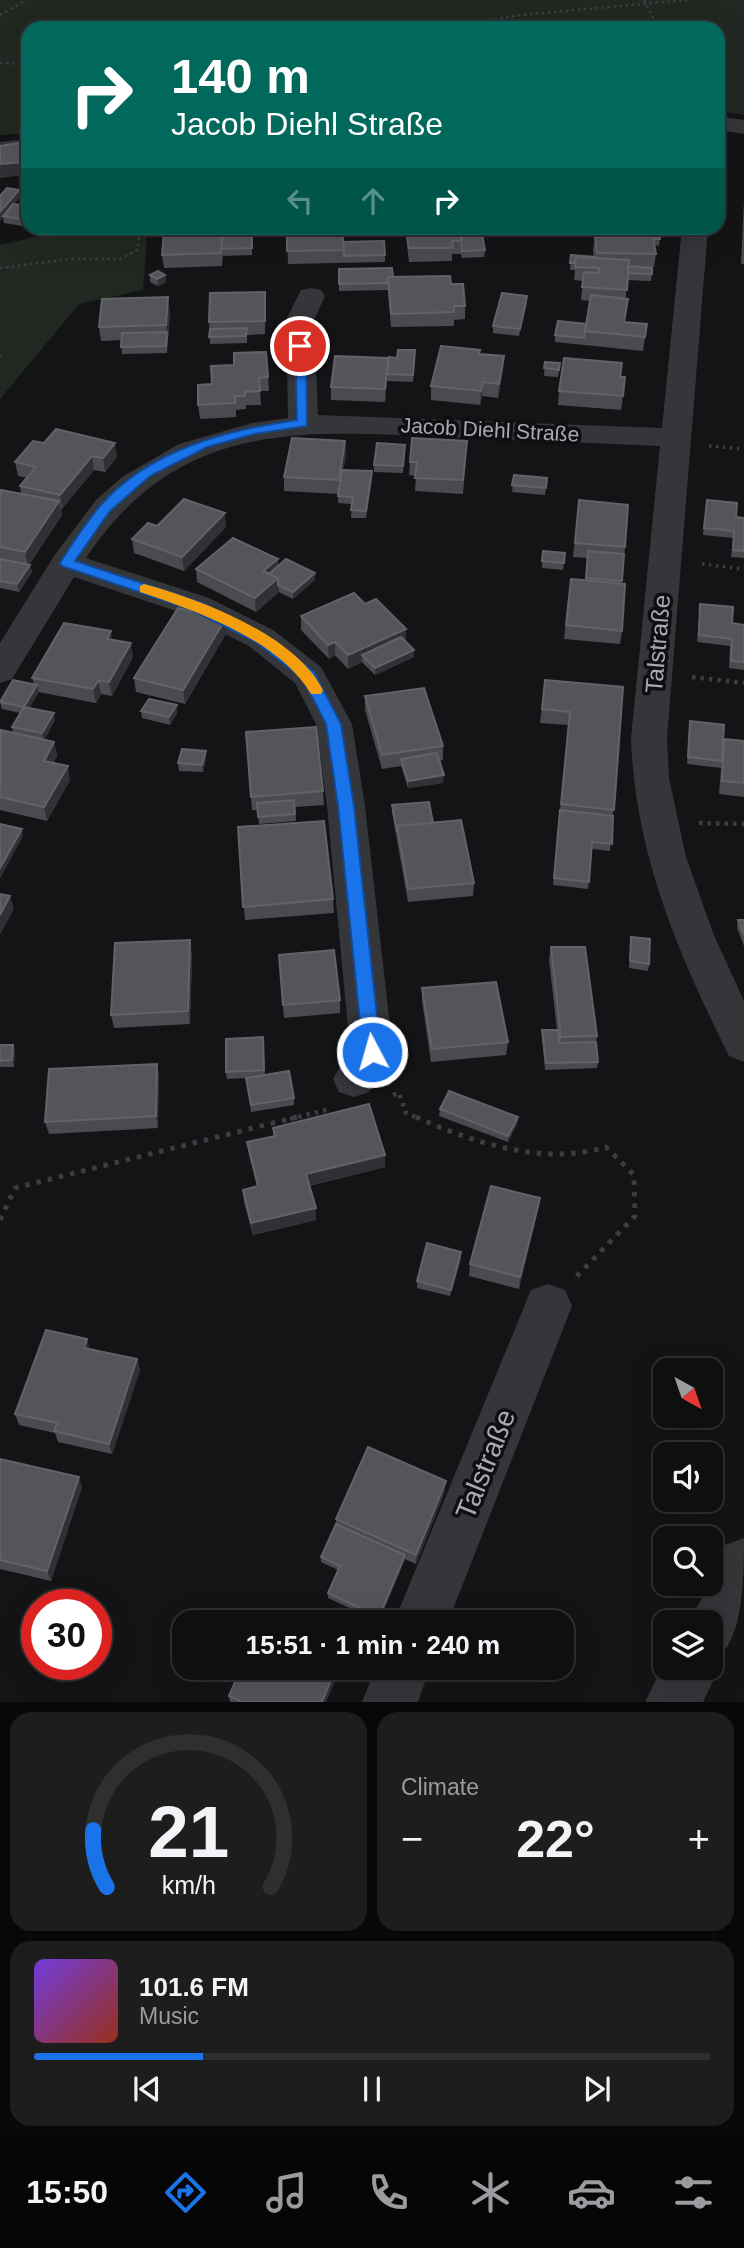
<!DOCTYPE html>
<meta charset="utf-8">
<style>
:root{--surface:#0f0f10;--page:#1d1d1e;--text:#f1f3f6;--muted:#9b9c9f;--line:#2f2f30;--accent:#1a73e8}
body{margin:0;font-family:Helvetica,sans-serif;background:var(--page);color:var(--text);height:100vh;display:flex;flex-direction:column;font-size:26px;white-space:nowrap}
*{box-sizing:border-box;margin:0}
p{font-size:23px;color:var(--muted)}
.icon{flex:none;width:38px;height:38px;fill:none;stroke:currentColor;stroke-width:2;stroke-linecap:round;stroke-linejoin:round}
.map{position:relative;height:1702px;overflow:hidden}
.panel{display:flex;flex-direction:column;gap:10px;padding:10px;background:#080809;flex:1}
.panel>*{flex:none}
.top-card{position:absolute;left:21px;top:21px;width:704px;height:214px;border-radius:21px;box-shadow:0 7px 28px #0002,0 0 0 2px var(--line);background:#00695c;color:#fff;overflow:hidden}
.needle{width:46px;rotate:140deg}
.buttons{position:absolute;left:653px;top:1358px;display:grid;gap:14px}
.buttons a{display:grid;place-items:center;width:70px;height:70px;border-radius:14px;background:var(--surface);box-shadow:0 7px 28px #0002,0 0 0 2px var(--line);font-size:35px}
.speed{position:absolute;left:21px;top:1589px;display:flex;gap:14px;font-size:35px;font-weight:700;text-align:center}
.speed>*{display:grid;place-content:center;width:91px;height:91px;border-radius:50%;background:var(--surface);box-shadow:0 7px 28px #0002,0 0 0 2px var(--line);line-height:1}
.speed .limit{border:10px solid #d22;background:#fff;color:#111}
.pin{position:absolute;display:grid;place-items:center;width:60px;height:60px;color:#fff;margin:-30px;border:4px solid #fff;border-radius:50%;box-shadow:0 2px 7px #0007}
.me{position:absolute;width:77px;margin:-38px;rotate:354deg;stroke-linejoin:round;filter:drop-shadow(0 0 5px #0008)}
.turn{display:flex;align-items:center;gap:24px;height:147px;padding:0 35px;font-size:32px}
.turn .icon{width:91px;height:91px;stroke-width:2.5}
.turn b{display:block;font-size:49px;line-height:60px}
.lanes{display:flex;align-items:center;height:66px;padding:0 35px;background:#0003;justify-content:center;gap:35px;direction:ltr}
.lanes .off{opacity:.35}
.big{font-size:52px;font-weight:700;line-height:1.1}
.panel .tile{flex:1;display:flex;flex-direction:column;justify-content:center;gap:10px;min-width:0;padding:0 24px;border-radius:21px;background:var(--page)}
.panel .dial{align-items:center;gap:0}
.dial svg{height:182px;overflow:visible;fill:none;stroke:var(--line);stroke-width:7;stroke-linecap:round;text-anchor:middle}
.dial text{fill:var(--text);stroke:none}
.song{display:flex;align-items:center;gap:21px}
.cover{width:84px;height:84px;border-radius:10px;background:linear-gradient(135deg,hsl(260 70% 55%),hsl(10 70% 35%))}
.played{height:7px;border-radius:4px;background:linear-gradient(90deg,var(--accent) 25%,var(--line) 25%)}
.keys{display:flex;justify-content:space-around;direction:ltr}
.heat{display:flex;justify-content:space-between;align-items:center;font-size:38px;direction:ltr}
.panel .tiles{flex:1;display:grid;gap:10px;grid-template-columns:1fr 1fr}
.tile:last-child{grid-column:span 2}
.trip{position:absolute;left:172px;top:1610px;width:402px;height:70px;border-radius:21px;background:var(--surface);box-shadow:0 7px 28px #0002,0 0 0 2px var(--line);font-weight:700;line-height:70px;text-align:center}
.tabs{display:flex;height:112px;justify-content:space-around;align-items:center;background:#060606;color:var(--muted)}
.tabs .icon{width:49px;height:49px}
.tabs .on{color:var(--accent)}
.tabs b{font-size:32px;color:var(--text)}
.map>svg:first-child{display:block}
.green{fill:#212822}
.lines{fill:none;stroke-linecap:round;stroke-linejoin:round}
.path-far3{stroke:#3c3d41;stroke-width:2.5;stroke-dasharray:2.5 3.5;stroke-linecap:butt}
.path-far2{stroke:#3c3d41;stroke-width:3.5;stroke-dasharray:2.5 4.5;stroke-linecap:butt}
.path-far1{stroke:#3c3d41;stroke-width:4.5;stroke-dasharray:3.5 5;stroke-linecap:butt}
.path{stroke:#3c3d41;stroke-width:5;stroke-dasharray:4.5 7;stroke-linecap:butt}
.minor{fill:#35363a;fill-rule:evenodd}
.wall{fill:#4a4b51}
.shaded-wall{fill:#303135}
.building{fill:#54555b;stroke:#616369;stroke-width:2}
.route{fill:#1a73e8;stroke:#114b97;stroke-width:2}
.slow{fill:#f59e0b}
.labels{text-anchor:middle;stroke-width:7;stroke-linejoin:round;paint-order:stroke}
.far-street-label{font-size:21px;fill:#a7aab5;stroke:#0f0f11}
.street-label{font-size:24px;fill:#a7aab5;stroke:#0f0f11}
.near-street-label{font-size:28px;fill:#a7aab5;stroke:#0f0f11}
</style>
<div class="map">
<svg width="744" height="1702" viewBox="0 0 744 1702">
<rect width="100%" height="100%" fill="#141416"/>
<path class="green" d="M0 0H744V115L718 111V28H28V133L0 135Z
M52 233 147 234 143 290 79 304 0 399V245Z"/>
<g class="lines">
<path class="path-far3" d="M644 0 658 28
M0 15 26 0
M441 28 520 15 687 0
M0 63 28 64
M0 268 71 259H120L137 250 141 228"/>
<path class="path-far2" d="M0 355V359
M709 446 744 449
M702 564 744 569"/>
<path class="path-far1" d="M692 677 744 683
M699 823 744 824
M393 1095 399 1093 406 1113 420 1119
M290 1119 330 1109"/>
<path class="path" d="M416 1117C474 1143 544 1166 606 1147L634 1175 635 1216 576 1277
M0 1220 15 1188 297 1117"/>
<path class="minor" d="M718 116 744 120V134L718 130Z
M28 139V153L0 156V142Z
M682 228H708L667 738 669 778 686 857 713 933 744 1001V1062L729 1056C678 953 635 854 631 738L660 446C589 443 518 440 447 437 298 431 179 419 86 558L209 598 273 630 321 667 352 724 365 806 393 1052 369 1092 354 1097 339 1092 333 1079 350 1049 327 806 316 724 295 683 249 646 185 614 74 577 12 679 0 683V643L54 556 96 500 122 477 179 444 252 423 288 418 286 320 301 290 311 288 321 290 325 296 314 320 318 415 662 428Z
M548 1284 565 1290 572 1306 448 1622H394L531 1290Z
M744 1538C744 1575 744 1642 715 1659L719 1668 703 1702H645L665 1662V1668H710V1622H688L710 1584 725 1545Z
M376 1668H430L418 1702H362Z"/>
</g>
<path class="wall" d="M7 188 19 190 20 197 14 204 28 206V219L23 226 4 223 3 217 0 221V196Z
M744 201V264H741Z
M252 228V255L223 256V254L222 266 164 268 162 255Z
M287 228 343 242 385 255V262L288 264Z
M405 228H481L485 250 484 257 462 258 461 254H452V261L409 262Z
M615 228H661L659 246 655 245 656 254 654 267H634L652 274 651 281 627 280 624 322 647 324 643 351 555 342V335L586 324 590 301 581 300 583 281 574 280 575 270H570L571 255 594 257 593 250 595 237H621L623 229Z
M339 269 451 284 465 306V319L454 320V326L391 327 388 290 339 291Z
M150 275H165L166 282 158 286 150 282Z
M265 292V334L247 335V343L210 344 209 322Z
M527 303 519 336 493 333V326Z
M170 311 167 353 122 354 121 340 101 341 99 327Z
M479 354 504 356 503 370 498 398 482 396 480 405 431 400V386Z
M415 357 413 382 387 381V379L385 402 331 400V387L388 358Z
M545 362 560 363 558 377 544 376Z
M211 366 268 377 269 391H260L261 405H246V409L236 410V417L200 419 198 405 212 384Z
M620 377 623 396 621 410 558 405 559 391Z
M33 441 117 457 105 472 94 470 62 509H61L62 515 29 565 32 572 19 592 0 588V492L21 494 20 486 27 478 18 476 15 462Z
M345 441 346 455 343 470 372 478 366 518H351L352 504 338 503V494L284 491V477Z
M405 445 403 473 374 472V465Z
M466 455 463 494 415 491 416 476 409 475 410 462Z
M514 475 547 478 545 495 512 492Z
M579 500 625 547 621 583 622 631 620 644 564 639 571 579 585 580 588 558 573 557Z
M707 500 736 517 744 518V558L731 557 733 538 703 535Z
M157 526 226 527 184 571 134 553 132 539Z
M543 551 565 553 563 570 542 568Z
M278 559V565L315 573V580L293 599 279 592 256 612 197 582 196 569Z
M365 604 406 629V642L414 650V657L375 675 362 662 348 669 335 655 329 659 301 630V616Z
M700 604 732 623 744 625V670L729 668 730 646 697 642Z
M227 632 185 704 136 692 134 678Z
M113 640 133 657 112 696 101 694 96 703 38 692 29 708 55 720 44 740 54 742 57 756 53 763 70 780 47 821 0 810V732L13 733 12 727 20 713 2 709 0 702 34 684 32 678Z
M545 680 623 687 610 851 592 849 588 889 553 885 568 725 540 723Z
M365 696 443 746V760L439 761 443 783 408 788 401 766 382 769 365 710Z
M141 711 177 713 170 725 142 718Z
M690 721 723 745 724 739 744 741V797L719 794 721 768 687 764Z
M246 732 323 791 324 805 295 807 296 821 259 824 258 810H252Z
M206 751V758L203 772 179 771 178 763Z
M392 805 433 823 474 883 473 896 408 902 392 812Z
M238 827 333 899 334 913 245 920Z
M738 920H744V946L737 928Z
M631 937 649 964 648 971 629 968Z
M551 947 597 1036 596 1042 598 1062 597 1068 545 1070 542 1037V1030H557L549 960Z
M192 953 190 1024 114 1028 111 1015Z
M279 955 340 1000V1013L284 1018Z
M422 988 508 1042 506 1055 431 1062 422 1001Z
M263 1037 265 1075 294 1098V1105L251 1112 246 1078 227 1079 226 1072Z
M0 1045 15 1051 14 1067H0Z
M157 1064 159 1077 158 1128 49 1134 45 1122Z
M440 1109 518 1117 517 1124 508 1142 439 1116Z
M273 1128 385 1167 309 1186 316 1208V1220L253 1235 244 1202 243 1190 257 1186 249 1155 247 1142 274 1136Z
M540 1198 538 1210 519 1289 469 1276 470 1264Z
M461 1258 450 1296 417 1288V1281Z
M90 1349 137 1359 140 1370 112 1454 58 1442 55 1433 19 1425 15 1414Z
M0 1459 82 1487 51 1581 0 1569Z
M445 1491 416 1564 405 1559 379 1622 328 1598V1593L338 1570 321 1562V1557L336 1524V1519Z
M241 1668H340L326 1702H230L229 1696Z"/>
<path class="shaded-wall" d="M24 162 26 175 0 178V164Z
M19 190 20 197 0 221V212Z
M28 210V219L23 226 21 219Z
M165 275 166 282 158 286 157 279Z
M527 296V303L519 336 520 329Z
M168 297 170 311 168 339 166 325Z
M504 356 503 370 498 398 499 384Z
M388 358 387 379 385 402V389Z
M483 382 482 396 480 405 481 391Z
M345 441 346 455 339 494V480Z
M115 443 117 457 105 472 103 458Z
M92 456 94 470 62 509 60 495Z
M372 471V478L366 518V511Z
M59 501 62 515 28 566 25 552Z
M225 513 226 527 184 571 182 557Z
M278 559 279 573 270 581 263 571Z
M30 565 32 572 19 592 17 584Z
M315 573V580L293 599V592Z
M278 578 279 592 256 612 255 598Z
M226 618 227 632 185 704 183 690Z
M406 629V643L362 655V662L348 669V655Z
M111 631 113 645 107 639Z
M335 642V655L329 659 328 645Z
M131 643 133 657 112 696 109 682Z
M414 650V657L375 675V668Z
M98 681 101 694 96 703 93 689Z
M37 685 39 692 26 714 24 707Z
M177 705V713L170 725 169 717Z
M54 713 55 720 43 741 42 733Z
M54 742 57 756 46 775 44 761Z
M206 751V758L203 772 202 765Z
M68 766 70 780 47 821 44 807Z
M444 775 443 783 408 788V781Z
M22 829 23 836 0 879V868Z
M10 896 14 909 0 935V915Z
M190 940 192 953 190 1024 188 1011Z
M13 1045 15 1051 14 1067 12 1060Z
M157 1064 159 1077 158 1128 156 1116Z
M518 1117 517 1124 508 1142V1136Z
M385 1155V1167L307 1186 306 1174Z
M540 1198 538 1210 519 1289 520 1277Z
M316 1208V1220L253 1235 251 1223Z
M461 1252V1258L450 1296 451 1290Z
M87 1339 90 1350 84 1348Z
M137 1359 140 1370 112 1454 109 1444Z
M79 1477 82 1487 51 1581 47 1571Z
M446 1481 445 1491 416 1564V1555Z
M405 1555V1560L379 1622V1617Z
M336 1668H340L326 1702H322Z"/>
<path class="building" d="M20 143 24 162 0 164V146Z
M7 188 19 190 0 212V196Z
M13 204 28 206V210L21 219 3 216Z
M211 228H252V248L222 249V230H211Z
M287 228H342L344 250 287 251Z
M406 228H460L462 241H452L453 248H409Z
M460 228H481L485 250 462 251Z
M623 228H661L660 239 653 238V237L622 236Z
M222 230 221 253 162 255 164 231Z
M595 237H653L656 254 597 253Z
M384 241 385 255 344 256 343 242Z
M571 255 596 257V258L576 257 575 263H570Z
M576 257 629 260 627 290 582 287 584 272 599 273V268L575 267Z
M628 266 652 268V274L628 273Z
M392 268 393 277H388V283L339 284V269Z
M158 271 165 275 157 279 150 275Z
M450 276 451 284H463L465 306H454V312L391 314 388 277Z
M265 292V321L209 322 210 293Z
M502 293 527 296 520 329 493 326Z
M591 295 628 299 624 322 647 324 645 337 585 331Z
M168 297 166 325 99 327 102 299Z
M558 321 586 324 584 338 555 335Z
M247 328 246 336 209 337 210 329Z
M167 332 166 346 121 347 122 333Z
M441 346 480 350 479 354 504 356 499 384 483 382 481 391 431 386Z
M398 350H415L413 375 387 374 389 357 397 358Z
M266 352 268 377 259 378 260 391 245 392V396H235V403L198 405V385L212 384 211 366 234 365V353Z
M335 356 388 358 385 389 331 387Z
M564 358 622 363 620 377H625L623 396 559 391Z
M545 362 560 363 559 370 544 368Z
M56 429 115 443 103 458 92 456 60 495 20 486 36 467 15 462 33 441 44 443Z
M292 438 345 441 339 480 284 477Z
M412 438 467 441 463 480 415 478 417 462H410Z
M377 443 405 445 403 466 374 465Z
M342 470 372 471 366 511 351 510 353 497 338 496Z
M514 475 547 478 546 488 512 485Z
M1 490 59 501 25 552 0 547V492Z
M184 499 225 513 182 557 132 539 148 523 157 526Z
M579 500 628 505 625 547 575 543Z
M707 500 737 503 736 517 744 518V551L733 550 734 531 704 528Z
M233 538 278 559 263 571 278 578 255 598 196 569Z
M543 551 565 553 564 563 542 561Z
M588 551 624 554 622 581 586 578Z
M0 559 30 565 17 584 0 581Z
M286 559 315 573 293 592 278 585V578L269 574Z
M571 579 625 584 622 631 566 625Z
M354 593 365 604 376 599 406 629 348 655 335 642 328 645 301 616Z
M700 604 733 607 732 623 744 625V662L731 661 732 639 699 635Z
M178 608 226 618 183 690 134 678Z
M64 623 111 631 107 639 131 643 109 682 98 681 93 689 32 678Z
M401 637 414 650 375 668 362 655Z
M13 680 37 685 24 707 54 713 42 733 12 727 24 707 0 702Z
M545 680 623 687 614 810 561 804 570 712 542 709Z
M424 688 443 746 382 755 365 696Z
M149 699 177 705 169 717 141 711Z
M690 721 724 725 722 761 688 757Z
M316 727 323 791 251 797 246 732Z
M1 730 54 742 44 761 68 766 44 807 0 797Z
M724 739 744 741V783L722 781Z
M182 749 206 751 202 765 178 763Z
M437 753 444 775 408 781 401 759Z
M294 800 295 814 258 817 257 803Z
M429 802 433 823 397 826V832L392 805Z
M560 810 613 816 612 844 592 842 589 882 554 878Z
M461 820 474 883 408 889 397 826Z
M324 821 333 899 243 907 238 827Z
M0 824 22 829 0 868Z
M0 894 10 896 0 915Z
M738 920H744V935Z
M631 937 650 939 649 964 630 961Z
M190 940 188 1011 111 1015 115 943Z
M551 947H585L597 1036 561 1037Z
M334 950 340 1000 283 1005 279 955Z
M496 982 508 1042 432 1049 422 988Z
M542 1030H558L560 1043 596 1042 598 1062 546 1063Z
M263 1037 264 1070 226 1072V1039Z
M0 1045H13L12 1060 0 1061Z
M157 1064 156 1116 45 1122 49 1069Z
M289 1071 294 1098 251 1105 246 1078Z
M449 1091 518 1117 508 1136 440 1109Z
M369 1104 385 1155 306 1174 316 1208 251 1223 243 1190 258 1186 247 1142 275 1136 273 1128Z
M491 1186 540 1198 520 1277 470 1264Z
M427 1243 461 1252 451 1290 417 1281Z
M46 1330 87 1339 84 1348 137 1359 109 1444 54 1431 57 1423 15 1414Z
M368 1447 446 1481 416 1555 336 1519Z
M0 1459 79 1477 47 1571 0 1560Z
M336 1524 405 1555 379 1617 328 1593 340 1566 321 1557Z
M241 1668H336L322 1702H242L229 1696Z"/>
<path class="route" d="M300 342 306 346 307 426 254 434 207 447 150 476 110 511 75 561 202 603 266 635 314 672 341 724 354 806 381 1052 378 1057 372 1059 366 1057 363 1052 338 806 326 724 303 679 256 642 192 610 62 566 60 563C72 544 85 524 100 506 149 450 226 430 297 420L295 346Z"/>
<path class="slow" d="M144 584C202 600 295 635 323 690L321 694H311C279 640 197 611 140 592V586Z"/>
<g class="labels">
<g class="far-street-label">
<text transform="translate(490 430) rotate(3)" y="7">Jacob Diehl Straße</text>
</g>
<g class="street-label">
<text transform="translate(658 644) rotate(-85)" y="8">Talstraße</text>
</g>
<g class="near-street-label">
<text transform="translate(485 1464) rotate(-68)" y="10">Talstraße</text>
</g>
</g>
</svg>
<div class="buttons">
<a><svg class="needle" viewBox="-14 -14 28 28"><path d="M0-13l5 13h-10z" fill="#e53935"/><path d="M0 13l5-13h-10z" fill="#9b9c9f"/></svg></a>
<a><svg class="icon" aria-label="sound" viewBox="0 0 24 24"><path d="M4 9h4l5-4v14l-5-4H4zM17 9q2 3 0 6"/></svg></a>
<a><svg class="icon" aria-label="search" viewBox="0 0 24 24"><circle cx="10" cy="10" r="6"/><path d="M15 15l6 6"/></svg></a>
<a><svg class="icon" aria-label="layers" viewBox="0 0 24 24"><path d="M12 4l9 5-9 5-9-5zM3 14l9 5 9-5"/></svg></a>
</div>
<div class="speed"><div class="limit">30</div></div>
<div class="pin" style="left:300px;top:346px;background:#d93025"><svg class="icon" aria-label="arrive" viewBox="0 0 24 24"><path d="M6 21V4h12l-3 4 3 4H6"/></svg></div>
<svg class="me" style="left:372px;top:1052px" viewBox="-20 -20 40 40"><circle r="17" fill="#1a73e8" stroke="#fff" stroke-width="3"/><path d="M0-11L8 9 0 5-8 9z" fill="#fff"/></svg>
<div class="trip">15:51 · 1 min · 240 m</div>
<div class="top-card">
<div class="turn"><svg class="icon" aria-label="right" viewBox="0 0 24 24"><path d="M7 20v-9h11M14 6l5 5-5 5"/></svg><div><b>140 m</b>Jacob Diehl Straße</div></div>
<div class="lanes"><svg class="icon off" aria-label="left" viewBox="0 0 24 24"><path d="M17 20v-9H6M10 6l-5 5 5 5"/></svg><svg class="icon off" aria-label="ahead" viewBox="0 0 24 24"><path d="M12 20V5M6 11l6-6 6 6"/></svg><svg class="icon" aria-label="right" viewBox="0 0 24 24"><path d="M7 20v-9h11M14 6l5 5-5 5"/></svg></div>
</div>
</div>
<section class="panel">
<div class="tiles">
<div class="tile dial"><svg viewBox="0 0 100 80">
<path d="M14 69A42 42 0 1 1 86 69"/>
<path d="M14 69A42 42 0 0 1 8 44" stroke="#1a73e8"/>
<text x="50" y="56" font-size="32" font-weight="700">21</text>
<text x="50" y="72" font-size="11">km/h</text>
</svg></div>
<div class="tile"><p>Climate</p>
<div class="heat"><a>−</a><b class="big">22°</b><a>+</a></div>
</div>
<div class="tile">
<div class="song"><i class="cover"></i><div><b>101.6 FM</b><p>Music</p></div></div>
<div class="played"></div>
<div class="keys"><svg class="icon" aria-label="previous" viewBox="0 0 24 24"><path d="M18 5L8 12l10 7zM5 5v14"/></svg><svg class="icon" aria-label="pause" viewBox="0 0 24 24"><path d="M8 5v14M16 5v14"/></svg><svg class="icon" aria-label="next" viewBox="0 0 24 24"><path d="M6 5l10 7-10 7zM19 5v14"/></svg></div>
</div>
</div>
</section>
<nav class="tabs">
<b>15:50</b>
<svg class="icon on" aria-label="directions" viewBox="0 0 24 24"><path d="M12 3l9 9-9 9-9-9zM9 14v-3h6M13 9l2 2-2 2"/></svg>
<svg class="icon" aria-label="music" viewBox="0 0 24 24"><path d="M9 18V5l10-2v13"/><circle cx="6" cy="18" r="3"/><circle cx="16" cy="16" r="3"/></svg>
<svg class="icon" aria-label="phone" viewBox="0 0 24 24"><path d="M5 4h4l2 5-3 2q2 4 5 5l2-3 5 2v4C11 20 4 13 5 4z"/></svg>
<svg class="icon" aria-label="climate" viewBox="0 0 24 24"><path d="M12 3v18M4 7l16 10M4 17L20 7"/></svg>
<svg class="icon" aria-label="car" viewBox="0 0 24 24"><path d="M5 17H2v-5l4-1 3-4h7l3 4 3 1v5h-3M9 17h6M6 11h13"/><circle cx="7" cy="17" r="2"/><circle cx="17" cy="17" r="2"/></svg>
<svg class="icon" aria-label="filters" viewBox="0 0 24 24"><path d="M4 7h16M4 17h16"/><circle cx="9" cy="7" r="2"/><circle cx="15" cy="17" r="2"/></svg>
</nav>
